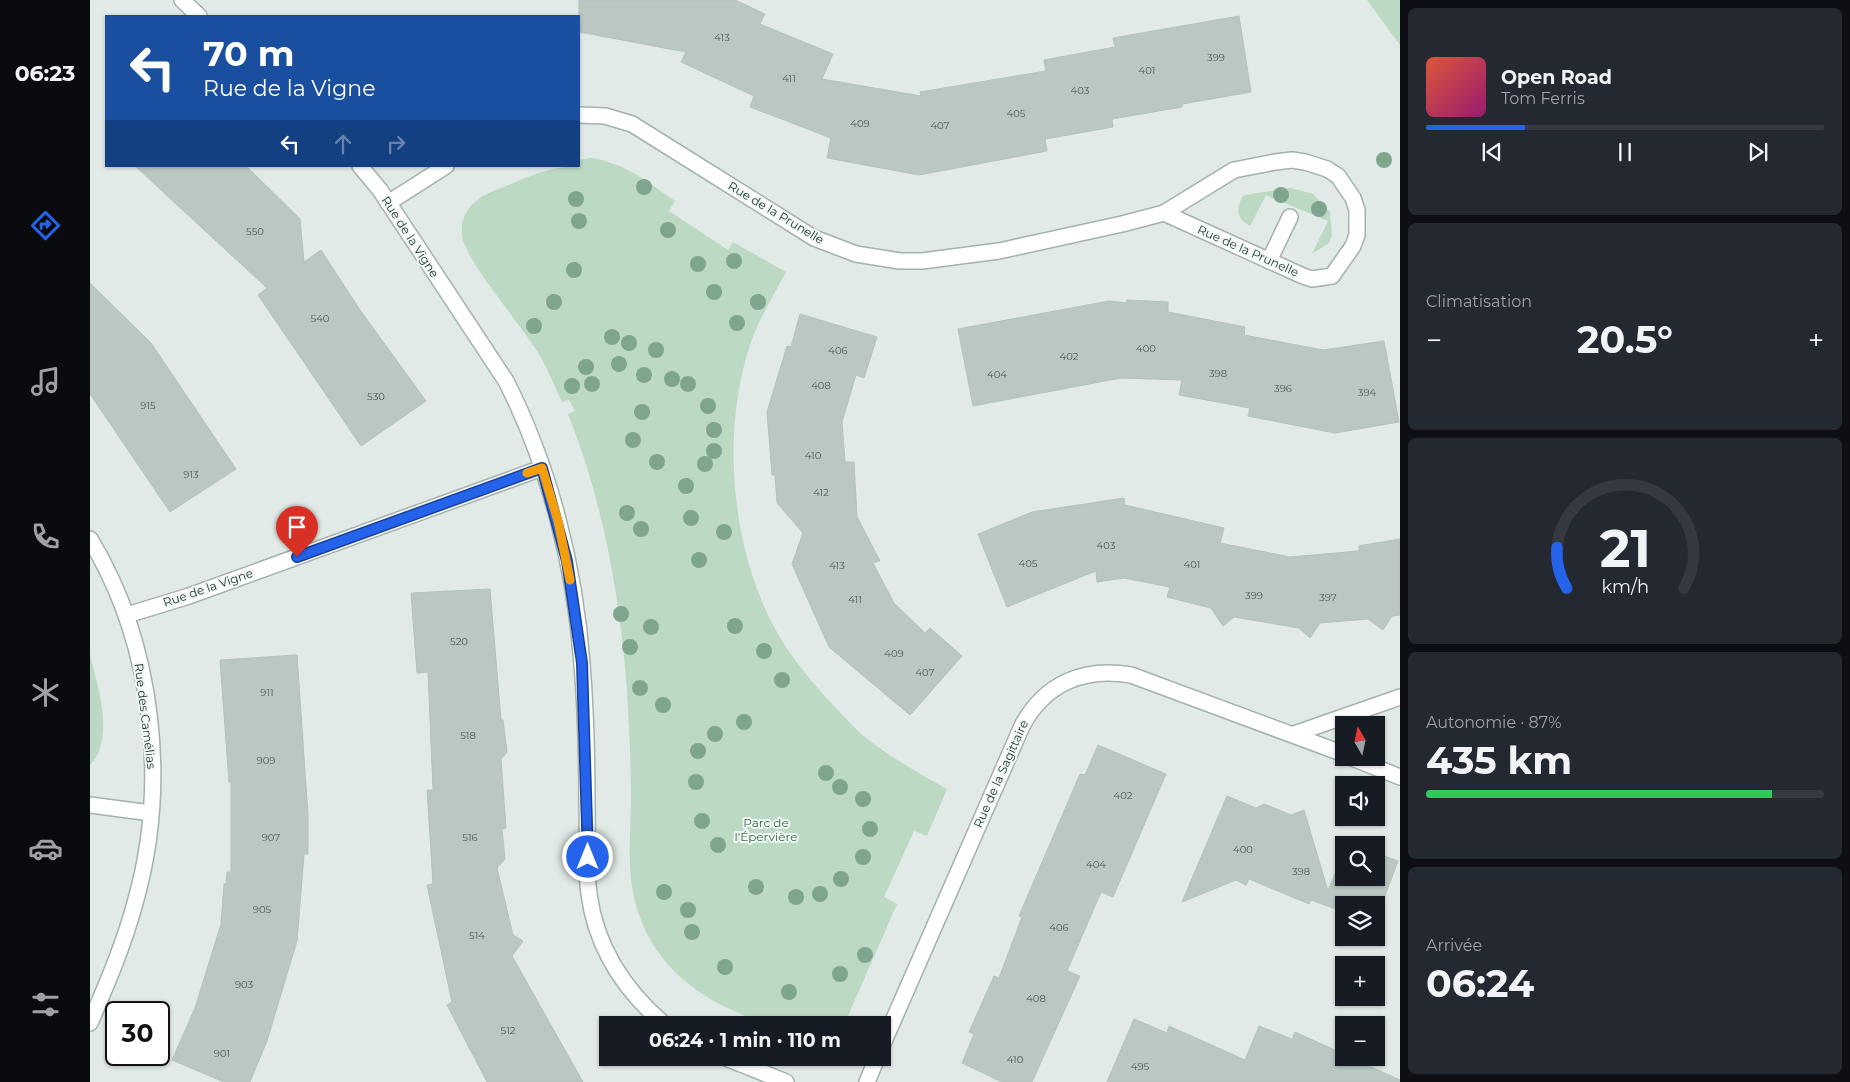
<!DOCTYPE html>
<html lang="fr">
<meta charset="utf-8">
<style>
:root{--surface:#171b24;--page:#242831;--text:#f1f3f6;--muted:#9ea1a6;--line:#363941;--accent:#2563eb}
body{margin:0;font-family:Montserrat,sans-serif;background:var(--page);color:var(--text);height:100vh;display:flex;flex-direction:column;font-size:19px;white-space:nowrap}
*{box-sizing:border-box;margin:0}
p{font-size:16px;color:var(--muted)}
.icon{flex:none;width:28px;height:28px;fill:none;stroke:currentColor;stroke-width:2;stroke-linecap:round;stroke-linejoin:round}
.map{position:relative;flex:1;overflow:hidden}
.sheet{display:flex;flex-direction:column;gap:8px;padding:8px;background:#0d0f14;width:450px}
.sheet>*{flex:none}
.banner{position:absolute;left:15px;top:15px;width:475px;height:152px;border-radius:0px;box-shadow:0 1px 4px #0004;background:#1a4fa0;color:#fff;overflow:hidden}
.needle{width:32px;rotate:351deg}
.controls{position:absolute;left:1245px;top:716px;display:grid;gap:10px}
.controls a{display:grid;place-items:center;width:50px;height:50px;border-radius:0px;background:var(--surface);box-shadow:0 1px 4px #0004;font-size:25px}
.speed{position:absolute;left:15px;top:1001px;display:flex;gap:10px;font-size:25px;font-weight:700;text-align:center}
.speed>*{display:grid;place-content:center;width:65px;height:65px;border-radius:50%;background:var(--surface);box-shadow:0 1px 4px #0004;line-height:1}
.speed .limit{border:2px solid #111;border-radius:8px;background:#fff;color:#111}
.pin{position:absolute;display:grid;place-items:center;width:42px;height:42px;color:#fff;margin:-51px -21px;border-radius:50% 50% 50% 0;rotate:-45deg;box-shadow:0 0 5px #0007}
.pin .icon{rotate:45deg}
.me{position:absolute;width:55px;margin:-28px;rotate:0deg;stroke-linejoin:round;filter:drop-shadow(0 0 4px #0008)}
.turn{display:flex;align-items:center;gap:18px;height:105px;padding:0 15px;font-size:22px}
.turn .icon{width:65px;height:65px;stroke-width:2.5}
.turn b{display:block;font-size:35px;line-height:42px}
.lanes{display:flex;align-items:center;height:48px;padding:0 15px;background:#0003;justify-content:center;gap:25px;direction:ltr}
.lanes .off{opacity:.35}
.big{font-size:38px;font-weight:700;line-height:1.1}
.sheet .tile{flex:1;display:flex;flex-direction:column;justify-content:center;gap:8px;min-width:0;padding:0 18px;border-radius:8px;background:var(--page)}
.sheet .dial{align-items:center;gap:0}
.dial svg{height:130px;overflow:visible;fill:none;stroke:var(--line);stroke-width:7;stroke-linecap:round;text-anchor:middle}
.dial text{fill:var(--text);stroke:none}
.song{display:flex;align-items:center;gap:15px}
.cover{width:60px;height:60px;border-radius:8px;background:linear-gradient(135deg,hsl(10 70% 55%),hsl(320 70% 35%))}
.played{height:5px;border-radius:2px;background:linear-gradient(90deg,var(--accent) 25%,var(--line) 25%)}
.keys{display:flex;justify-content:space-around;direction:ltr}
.heat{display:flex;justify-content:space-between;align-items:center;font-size:28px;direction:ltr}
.charge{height:8px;border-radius:4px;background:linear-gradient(90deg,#34c759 87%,var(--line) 0)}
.trip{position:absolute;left:509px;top:1016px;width:292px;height:50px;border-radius:0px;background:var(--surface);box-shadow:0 1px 4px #0004;font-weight:700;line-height:50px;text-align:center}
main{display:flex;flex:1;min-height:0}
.tab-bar{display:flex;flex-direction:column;width:90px;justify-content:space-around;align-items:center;background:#090b0e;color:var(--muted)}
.tab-bar .icon{width:35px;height:35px}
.tab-bar .on{color:var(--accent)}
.tab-bar b{font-size:22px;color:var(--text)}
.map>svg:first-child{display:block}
.green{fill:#bcd9c3}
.building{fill:#bac7c2;stroke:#b4c3bc}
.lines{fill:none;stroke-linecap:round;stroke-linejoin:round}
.lane-casing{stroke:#a4b1ac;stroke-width:18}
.street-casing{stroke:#a4b1ac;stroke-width:18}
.lane{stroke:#fff;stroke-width:15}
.street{stroke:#fff;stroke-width:15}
.tree{fill:#80a58e}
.route-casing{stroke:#184099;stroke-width:12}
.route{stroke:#2563eb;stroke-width:9}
.slow{stroke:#f59e0b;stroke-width:9}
.labels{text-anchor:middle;stroke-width:4;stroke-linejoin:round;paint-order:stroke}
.number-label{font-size:10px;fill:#495c56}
.street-label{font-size:12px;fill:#233932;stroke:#f1f7f4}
.park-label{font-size:12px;fill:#316c46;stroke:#f1f7f4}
</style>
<main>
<nav class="tab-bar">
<b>06:23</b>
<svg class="icon on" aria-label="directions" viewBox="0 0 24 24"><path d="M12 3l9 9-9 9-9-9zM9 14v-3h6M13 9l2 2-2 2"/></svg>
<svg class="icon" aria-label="music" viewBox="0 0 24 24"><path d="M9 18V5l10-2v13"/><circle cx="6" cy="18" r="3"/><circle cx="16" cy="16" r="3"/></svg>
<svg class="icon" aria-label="phone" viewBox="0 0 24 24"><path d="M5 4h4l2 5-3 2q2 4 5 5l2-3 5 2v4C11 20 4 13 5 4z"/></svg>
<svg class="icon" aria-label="climate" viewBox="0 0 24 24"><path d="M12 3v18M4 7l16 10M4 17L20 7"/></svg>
<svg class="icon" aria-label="car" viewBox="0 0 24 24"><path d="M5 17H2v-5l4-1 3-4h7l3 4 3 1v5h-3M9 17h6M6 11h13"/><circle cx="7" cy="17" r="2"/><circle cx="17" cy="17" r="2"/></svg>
<svg class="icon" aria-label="filters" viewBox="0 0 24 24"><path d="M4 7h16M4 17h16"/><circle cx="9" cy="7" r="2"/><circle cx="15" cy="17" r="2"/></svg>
</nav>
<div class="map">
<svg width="1310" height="1082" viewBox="0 0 1310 1082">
<rect width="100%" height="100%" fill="#e1eae6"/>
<path class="green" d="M1277 0H1310V45Z
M501 158C535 163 558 182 585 201L579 211 638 250 643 242 696 272C684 294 671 316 662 339 631 427 640 541 682 623 697 652 718 678 740 702 752 714 764 728 777 739 802 758 830 774 857 789L837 836 824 831 794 897 807 904 754 1025C735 1025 693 1029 677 1025 665 1022 653 1014 642 1010 592 988 553 948 543 892 537 861 541 828 541 797 541 761 539 726 537 690 530 597 513 501 478 414L485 411 479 400 472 402C464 385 457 367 447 351 432 326 374 259 372 235 369 206 393 194 416 186 440 176 462 166 489 166V160Z
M1200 188 1223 194 1240 212 1242 235 1239 243 1222 254 1238 221 1176 195 1160 226C1146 219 1145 207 1154 195Z
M0 655C7 684 19 719 10 748 9 754 4 760 0 765Z"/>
<path class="building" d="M489 0H645L675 14 670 24 743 54 732 79 831 96 830 92 956 71 954 60 1025 47 1023 38 1149 16 1161 92 1092 104V107L1022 119 1023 127 955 139 957 151 829 175 737 158 741 138 660 107 664 96 591 62 596 52 489 32Z
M45 166H156L210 219 214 262 231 250 270 310 336 401 271 446 168 295 177 288Z
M0 283 61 343 146 469 80 512 0 394Z
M1037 300 1078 302V312L1155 327 1154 335 1233 350 1294 341 1309 422 1245 433 1158 416 1160 408 1089 395 1092 380 1031 378 883 406 868 329 1019 301 1036 303Z
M710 314 787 337 774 378 766 375 752 422 755 462H764L767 517 790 561 783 563 804 603 835 633 840 628 872 656 820 715 739 647 702 564 713 533 687 503 685 475H682L677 412 697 346 701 347Z
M1034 498 1035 505 1134 528 1130 543 1200 557 1269 551V546L1310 539V615L1302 616 1293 630 1278 619 1230 623 1220 638 1209 628 1144 617 1133 626 1121 608 1077 597 1080 587 1034 578 1007 582 1006 571 917 607 888 534 942 512Z
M400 589 411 720H413L417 752 411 759 416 828 412 829 415 859 407 868 423 935 433 941 422 956 493 1082H397L357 1005 362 1002 337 885 343 884 337 790H343L338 672 327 673 321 593Z
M207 655 218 815V854H214L207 941 177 1041 160 1082H134L82 1060 105 1008 131 924 134 884H136L137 872H141V782H139L130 660Z
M1008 745 1076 774 1023 897 1011 892 977 971 990 976 942 1082H912L872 1063 884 1034 879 1032 904 976 909 978 932 917 929 916 990 774 995 775Z
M1137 796 1166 808 1174 804 1201 815 1214 810 1238 891 1254 850V878H1286V853L1308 861 1286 920V905H1254V912L1221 900 1219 904 1159 879 1156 885 1146 880 1092 902Z
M1044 1019 1077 1033 1079 1026 1155 1060 1169 1026 1202 1039 1205 1032 1254 1054V1058H1261L1310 1080V1082H1017Z"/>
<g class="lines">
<g class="lane-casing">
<path id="lane" d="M1179 261 1200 217"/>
</g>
<g class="street-casing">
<path id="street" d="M92 0 109 16
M489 115 515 116 542 124 724 238 766 254 810 261H832L909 251 1032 224 1074 213 1144 170 1185 162 1202 160 1215 162 1237 169 1248 176 1263 198 1267 210V235L1263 246 1242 276 1222 279 1213 276 1074 213
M270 166 290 190 416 381C460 468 485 567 492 664 496 712 497 760 497 807 498 836 495 866 499 894 506 947 535 991 575 1025
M298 203 356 166
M0 539C64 645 79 784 45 903 34 944 17 984 0 1023
M37 615 99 596 452 468
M1204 734 1310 697
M1262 758 1310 777
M0 805 61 813
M792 1046 932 726C955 683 994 667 1041 675L1254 754
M636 1058 696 1082
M777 1082 787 1058"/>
</g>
<use href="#lane" class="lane"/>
<use href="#street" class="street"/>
</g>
<g class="tree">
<circle cx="1294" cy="160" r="8"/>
<circle cx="554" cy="187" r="8"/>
<circle cx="1191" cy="195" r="8"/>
<circle cx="486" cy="199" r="8"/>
<circle cx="1229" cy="209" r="8"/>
<circle cx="489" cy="221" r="8"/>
<circle cx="578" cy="230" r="8"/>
<circle cx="644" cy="261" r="8"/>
<circle cx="608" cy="264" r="8"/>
<circle cx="484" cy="270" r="8"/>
<circle cx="624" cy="292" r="8"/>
<circle cx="464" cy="302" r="8"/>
<circle cx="668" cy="302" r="8"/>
<circle cx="647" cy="323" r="8"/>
<circle cx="444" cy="326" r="8"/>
<circle cx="522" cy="337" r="8"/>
<circle cx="539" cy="343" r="8"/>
<circle cx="566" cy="350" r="8"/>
<circle cx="529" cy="364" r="8"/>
<circle cx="496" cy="367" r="8"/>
<circle cx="554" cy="375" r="8"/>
<circle cx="582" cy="379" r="8"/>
<circle cx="502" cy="384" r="8"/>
<circle cx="598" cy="384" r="8"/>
<circle cx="482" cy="386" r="8"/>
<circle cx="618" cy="406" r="8"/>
<circle cx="552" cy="412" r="8"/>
<circle cx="624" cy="430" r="8"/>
<circle cx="543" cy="440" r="8"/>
<circle cx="624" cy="451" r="8"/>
<circle cx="567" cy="462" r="8"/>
<circle cx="615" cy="464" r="8"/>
<circle cx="596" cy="486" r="8"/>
<circle cx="537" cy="513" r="8"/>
<circle cx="601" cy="518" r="8"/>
<circle cx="551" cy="529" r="8"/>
<circle cx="634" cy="532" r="8"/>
<circle cx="609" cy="560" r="8"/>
<circle cx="531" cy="614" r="8"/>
<circle cx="645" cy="626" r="8"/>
<circle cx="561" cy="627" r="8"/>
<circle cx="540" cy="647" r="8"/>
<circle cx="674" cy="651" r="8"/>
<circle cx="692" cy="680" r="8"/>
<circle cx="550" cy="688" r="8"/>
<circle cx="573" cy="705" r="8"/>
<circle cx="654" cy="722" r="8"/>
<circle cx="625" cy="734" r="8"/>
<circle cx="608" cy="751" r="8"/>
<circle cx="736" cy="773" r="8"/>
<circle cx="606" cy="782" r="8"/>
<circle cx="750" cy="787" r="8"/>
<circle cx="773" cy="799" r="8"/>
<circle cx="612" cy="821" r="8"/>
<circle cx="780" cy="829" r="8"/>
<circle cx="628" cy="845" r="8"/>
<circle cx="773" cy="857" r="8"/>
<circle cx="751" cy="879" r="8"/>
<circle cx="666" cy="887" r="8"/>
<circle cx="574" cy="892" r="8"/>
<circle cx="730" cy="894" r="8"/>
<circle cx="706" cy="897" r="8"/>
<circle cx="598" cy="910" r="8"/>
<circle cx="602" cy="932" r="8"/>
<circle cx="775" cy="955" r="8"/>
<circle cx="635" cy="967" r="8"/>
<circle cx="750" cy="974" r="8"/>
<circle cx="699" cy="992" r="8"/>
</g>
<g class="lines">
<g class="route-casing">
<path id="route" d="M207 557 452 468 477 561 492 663 498 857"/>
</g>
<use href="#route" class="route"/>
<path class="slow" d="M437 473 452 468 468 521 480 580"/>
</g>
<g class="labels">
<g class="number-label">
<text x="632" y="41">413</text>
<text x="1126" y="61">399</text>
<text x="1057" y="74">401</text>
<text x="699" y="82">411</text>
<text x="990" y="94">403</text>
<text x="926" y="117">405</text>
<text x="770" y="127">409</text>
<text x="850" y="129">407</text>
<text x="165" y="235">550</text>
<text x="230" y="322">540</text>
<text x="1056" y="352">400</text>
<text x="748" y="354">406</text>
<text x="979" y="360">402</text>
<text x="1128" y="377">398</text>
<text x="907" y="378">404</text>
<text x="731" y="389">408</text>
<text x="1193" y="392">396</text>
<text x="1277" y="396">394</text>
<text x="286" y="400">530</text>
<text x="58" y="409">915</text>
<text x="723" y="459">410</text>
<text x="101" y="478">913</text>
<text x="731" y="496">412</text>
<text x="1016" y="549">403</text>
<text x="938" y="567">405</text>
<text x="1102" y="568">401</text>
<text x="747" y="569">413</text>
<text x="1164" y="599">399</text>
<text x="1238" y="601">397</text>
<text x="765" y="603">411</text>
<text x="369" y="645">520</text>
<text x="804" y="657">409</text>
<text x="835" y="676">407</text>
<text x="177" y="696">911</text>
<text x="378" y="739">518</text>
<text x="176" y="764">909</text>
<text x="1033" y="799">402</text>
<text x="181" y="841">907</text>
<text x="380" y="841">516</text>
<text x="1153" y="853">400</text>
<text x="1006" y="868">404</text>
<text x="1211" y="875">398</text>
<text x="172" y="913">905</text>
<text x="969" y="931">406</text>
<text x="387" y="939">514</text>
<text x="154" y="988">903</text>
<text x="946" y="1002">408</text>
<text x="418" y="1034">512</text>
<text x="132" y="1057">901</text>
<text x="925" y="1063">410</text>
<text x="1050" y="1070">495</text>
</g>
<g class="street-label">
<text transform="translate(686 213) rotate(31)" y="4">Rue de la Prunelle</text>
<text transform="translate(320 237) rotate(57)" y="4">Rue de la Vigne</text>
<text transform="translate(1158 251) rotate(24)" y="4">Rue de la Prunelle</text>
<text transform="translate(118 588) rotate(-19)" y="4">Rue de la Vigne</text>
<text transform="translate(55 716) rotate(83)" y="4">Rue des Camélias</text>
<text transform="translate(911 774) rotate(-66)" y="4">Rue de la Sagittaire</text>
</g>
<g class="park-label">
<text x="676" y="827">Parc de<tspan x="676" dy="14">l'Épervière</tspan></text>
</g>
</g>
</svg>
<div class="controls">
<a><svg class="needle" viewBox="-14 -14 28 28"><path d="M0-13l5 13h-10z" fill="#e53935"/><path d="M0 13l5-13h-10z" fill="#9ea1a6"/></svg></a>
<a><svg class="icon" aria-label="sound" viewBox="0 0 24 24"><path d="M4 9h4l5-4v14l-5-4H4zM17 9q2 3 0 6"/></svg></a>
<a><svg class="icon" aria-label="search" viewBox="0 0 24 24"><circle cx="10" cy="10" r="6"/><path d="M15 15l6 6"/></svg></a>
<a><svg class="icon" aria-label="layers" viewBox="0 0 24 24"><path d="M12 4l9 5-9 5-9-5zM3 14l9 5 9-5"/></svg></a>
<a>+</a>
<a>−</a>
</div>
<div class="speed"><div class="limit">30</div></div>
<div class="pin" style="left:207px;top:557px;background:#d93025"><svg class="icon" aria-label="arrive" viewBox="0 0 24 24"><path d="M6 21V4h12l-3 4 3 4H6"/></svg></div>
<svg class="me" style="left:498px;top:857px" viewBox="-20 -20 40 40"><circle r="17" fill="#2563eb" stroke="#fff" stroke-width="3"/><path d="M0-11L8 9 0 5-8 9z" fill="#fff"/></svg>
<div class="trip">06:24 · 1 min · 110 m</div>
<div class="banner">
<div class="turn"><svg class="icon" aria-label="left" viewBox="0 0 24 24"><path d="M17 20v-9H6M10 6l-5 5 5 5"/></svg><div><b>70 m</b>Rue de la Vigne</div></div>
<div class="lanes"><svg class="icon" aria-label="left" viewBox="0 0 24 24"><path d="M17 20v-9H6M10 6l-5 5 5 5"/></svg><svg class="icon off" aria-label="ahead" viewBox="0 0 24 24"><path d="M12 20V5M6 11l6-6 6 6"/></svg><svg class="icon off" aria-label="right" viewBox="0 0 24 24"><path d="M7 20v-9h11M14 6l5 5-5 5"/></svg></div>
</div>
</div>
<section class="sheet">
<div class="tile">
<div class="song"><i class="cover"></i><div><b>Open Road</b><p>Tom Ferris</p></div></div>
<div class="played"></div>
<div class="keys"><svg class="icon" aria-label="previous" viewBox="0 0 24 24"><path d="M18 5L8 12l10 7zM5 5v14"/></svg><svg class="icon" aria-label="pause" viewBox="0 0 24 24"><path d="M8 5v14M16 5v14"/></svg><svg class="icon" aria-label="next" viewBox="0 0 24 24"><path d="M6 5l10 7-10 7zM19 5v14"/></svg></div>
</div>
<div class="tile"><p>Climatisation</p>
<div class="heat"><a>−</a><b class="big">20.5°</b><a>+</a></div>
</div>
<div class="tile dial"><svg viewBox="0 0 100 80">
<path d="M14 69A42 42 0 1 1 86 69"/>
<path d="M14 69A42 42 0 0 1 8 44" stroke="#2563eb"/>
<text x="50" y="56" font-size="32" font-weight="700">21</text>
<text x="50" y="72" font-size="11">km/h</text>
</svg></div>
<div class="tile"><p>Autonomie · 87%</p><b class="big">435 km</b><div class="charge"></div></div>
<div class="tile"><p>Arrivée</p><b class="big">06:24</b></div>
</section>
</main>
